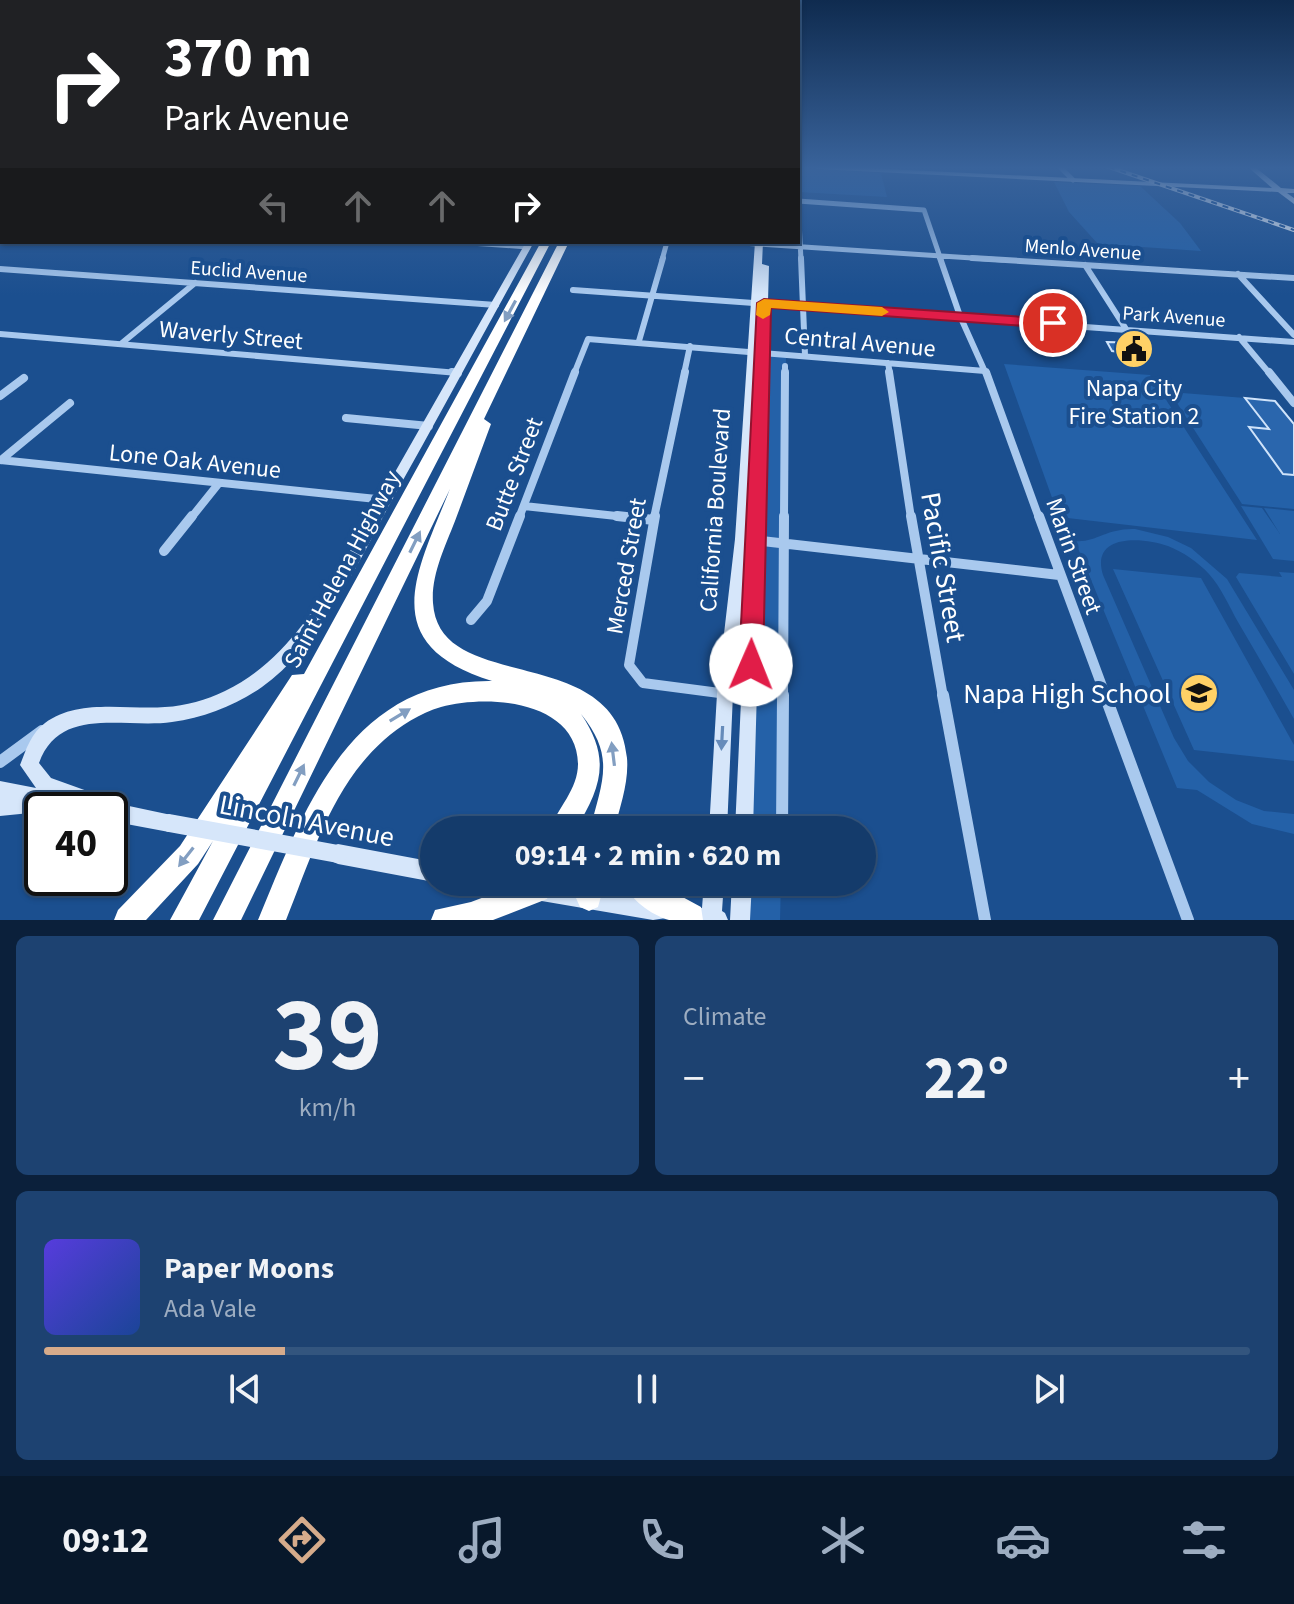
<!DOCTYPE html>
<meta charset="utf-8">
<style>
:root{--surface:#143b6b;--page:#1d4271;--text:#f1f3f6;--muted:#9dadc1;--line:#33557e;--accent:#d6ab8b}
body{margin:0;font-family:"Source Sans 3",sans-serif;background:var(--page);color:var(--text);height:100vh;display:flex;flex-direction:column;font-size:30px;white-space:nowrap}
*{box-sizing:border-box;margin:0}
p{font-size:26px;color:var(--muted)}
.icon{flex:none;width:44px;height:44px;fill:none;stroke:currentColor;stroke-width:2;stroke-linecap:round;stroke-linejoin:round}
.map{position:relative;height:920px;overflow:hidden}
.panel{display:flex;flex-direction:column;gap:16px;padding:16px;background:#0b203b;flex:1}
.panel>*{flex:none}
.top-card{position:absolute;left:0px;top:0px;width:800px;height:244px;box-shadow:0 2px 6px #0004,0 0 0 2px var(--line);background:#202124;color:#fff;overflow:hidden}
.speed{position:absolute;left:24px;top:792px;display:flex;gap:16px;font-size:40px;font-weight:700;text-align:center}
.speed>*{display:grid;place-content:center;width:104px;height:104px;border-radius:50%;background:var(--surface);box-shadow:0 2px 6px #0004,0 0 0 2px var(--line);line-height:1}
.speed .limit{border:4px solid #111;border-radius:12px;background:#fff;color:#111}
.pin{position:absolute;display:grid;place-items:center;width:68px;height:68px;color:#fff;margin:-34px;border:4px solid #fff;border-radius:50%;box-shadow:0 2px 8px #0007}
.me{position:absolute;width:88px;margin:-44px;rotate:1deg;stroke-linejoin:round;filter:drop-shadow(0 0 6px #0008)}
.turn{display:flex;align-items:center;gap:28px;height:168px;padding:0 32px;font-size:36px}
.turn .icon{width:104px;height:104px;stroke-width:2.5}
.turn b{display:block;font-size:56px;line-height:68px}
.lanes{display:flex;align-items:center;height:76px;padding:0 32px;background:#0003;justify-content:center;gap:40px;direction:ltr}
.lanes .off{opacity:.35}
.big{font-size:60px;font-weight:700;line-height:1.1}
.panel .tile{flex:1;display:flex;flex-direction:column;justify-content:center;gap:12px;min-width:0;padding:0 28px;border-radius:12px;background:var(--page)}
.panel .dial{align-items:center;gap:0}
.dial b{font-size:104px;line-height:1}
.song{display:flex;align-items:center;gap:24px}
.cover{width:96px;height:96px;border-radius:12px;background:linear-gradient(135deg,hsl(250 70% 55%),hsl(220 70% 35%))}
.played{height:8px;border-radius:4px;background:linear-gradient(90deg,var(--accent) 20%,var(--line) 20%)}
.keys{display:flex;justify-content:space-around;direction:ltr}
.heat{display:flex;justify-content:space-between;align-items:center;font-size:44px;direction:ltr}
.panel .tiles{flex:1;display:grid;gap:16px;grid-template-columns:1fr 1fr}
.tile:last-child{grid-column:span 2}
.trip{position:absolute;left:420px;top:816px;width:456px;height:80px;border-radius:40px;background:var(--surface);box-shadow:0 2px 6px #0004,0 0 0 2px var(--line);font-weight:700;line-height:80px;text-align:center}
.tab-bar{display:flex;height:128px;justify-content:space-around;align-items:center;background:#08182b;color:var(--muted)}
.tab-bar .icon{width:56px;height:56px}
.tab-bar .selected{color:var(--accent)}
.tab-bar b{font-size:36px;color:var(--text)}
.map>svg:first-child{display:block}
.green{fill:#2461a8}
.building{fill:#2a66ad;stroke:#cfe3fa;stroke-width:2}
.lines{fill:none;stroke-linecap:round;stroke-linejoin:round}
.street-far4{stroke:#a9c9ee;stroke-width:5}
.street-far3{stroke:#a9c9ee;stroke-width:6}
.street-far2{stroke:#a9c9ee;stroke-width:8}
.street-far1{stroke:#a9c9ee;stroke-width:10}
.street{stroke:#a9c9ee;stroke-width:12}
.secondary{fill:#d6e6fa;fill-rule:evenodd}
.highway{fill:#fff;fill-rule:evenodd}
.rail-casing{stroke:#fff;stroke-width:4}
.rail{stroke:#1b4f8f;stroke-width:2;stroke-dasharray:6;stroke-linecap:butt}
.secondary-bridge{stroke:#d6e6fa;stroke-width:18}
.oneway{fill:#829ec1}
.oneway2{fill:#668bba}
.route{fill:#e11d48;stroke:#92132f;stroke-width:2}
.slow{fill:#f59e0b}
.labels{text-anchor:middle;stroke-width:8;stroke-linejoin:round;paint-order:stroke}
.far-street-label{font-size:20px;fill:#fff;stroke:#1b4f8f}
.street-label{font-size:24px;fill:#fff;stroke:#1b4f8f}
.poi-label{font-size:24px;fill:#fff;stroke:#1b4f8f}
.near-street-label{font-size:28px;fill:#fff;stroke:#1b4f8f}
.near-poi-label{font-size:28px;fill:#fff;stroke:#1b4f8f;text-anchor:end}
</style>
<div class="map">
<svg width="1294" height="920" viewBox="0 0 1294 920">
<rect width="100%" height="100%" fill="#1b4f8f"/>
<path class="green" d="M798 168 881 173 887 197 798 192Z
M1054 182 1140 186 1180 223 1201 251 1098 244 1069 212Z
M760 351 786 354 782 830H744Z
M1004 364 1150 375 1257 540 1059 517Z
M1170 392 1245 398 1269 429 1249 428 1283 474 1294 475V509L1242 504Z
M1241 506 1262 508 1280 534 1264 508 1294 511V561L1273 559Z
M1135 529 1168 537 1191 548 1227 579 1294 690V719C1275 686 1257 654 1238 622 1229 606 1221 587 1209 574 1198 562 1183 552 1168 546 1143 537 1090 533 1103 575L1174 738 1188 761 1209 782 1236 800 1264 811 1294 814V834L1252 824 1197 790 1177 788 1075 541C1096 543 1106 528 1135 529Z
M1113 569 1201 578 1294 745V761L1194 750Z
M1279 572 1294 573V674L1236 577 1239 573 1282 577Z
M742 882H781L780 920H740Z"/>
<path class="building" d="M1107 342 1142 343 1150 356 1112 351Z
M1245 398 1275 401 1294 424V475L1283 474 1249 427 1269 429Z"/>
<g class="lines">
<path class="street-far4" d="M1060 167 1073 180
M798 201 924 210 941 260
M798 201 801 260
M456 242 528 247
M727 242 1003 260
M662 260 667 242"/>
<path class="street-far3" d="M801 258 805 355
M940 258 960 316 986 374
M972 258 1294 278
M1085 265 1126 329
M0 269 496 305
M1238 274 1294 335
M573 290 1294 342
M0 334 458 373
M1239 337 1270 374
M639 341 663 258
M122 343 195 283
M888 363 890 374
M574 374 588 339 985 371
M684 374 690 346
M785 374V366"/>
<path class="street-far2" d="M452 372 458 373
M889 372 911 518
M986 372 1039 518
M1269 372 1294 403
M0 396 24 378
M346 418 429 426
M0 460 386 500
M1 460 70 403
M524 506 635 518
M191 518 219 483
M519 518 575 372
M654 518 685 372
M784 518 785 372"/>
<path class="street-far1" d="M617 516 654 520
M655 516 629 665 643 683 750 697
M911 516 943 697
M1039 516 1106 697
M754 540 1059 575
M164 551 192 516
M471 620 487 601 520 516
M783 697 784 516"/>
<path class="street" d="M736 695 750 697
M943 695 985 920
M1105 695 1188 920
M0 762 42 731
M782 830 783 695"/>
<path class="secondary" d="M814 167H848L1272 188 1248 167H1255L1281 188 1294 189V193H1287L1294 198V204L1278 192 817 169Z
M526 242H534C487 327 441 413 393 498 360 559 320 646 262 687 236 705 204 718 172 722 124 729 60 705 39 763L51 778 129 806 176 816 178 823 176 830 169 832 121 823 110 818V810L47 808 40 812 0 816V781L36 788 20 765C26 750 31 733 45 723 78 698 127 710 165 707 186 706 206 700 225 691 278 666 311 616 341 567Z
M755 242H763L762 264 769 266 753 830H735L748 550 733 694 727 830H709L717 694 735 539Z
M338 844 434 862V882L338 864 331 861 328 854 331 847Z
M479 882H547L659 901 666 904 669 911 666 918 653 920 489 892 482 889Z
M704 882H724L722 911 725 913 728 920H681L679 916 682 909 689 906 702 908Z
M732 882H752L750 920H730Z"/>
<path class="highway" d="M541 242H551L199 920H170L213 841 198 864 146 920H114L118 910 180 846 292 675 304 674Z
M559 242H569L484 419 491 424C479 456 467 489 455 521 445 547 431 575 433 603 439 697 616 639 627 758 629 782 620 807 614 830H590C602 781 616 757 581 714 611 758 602 787 575 830H549C558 808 578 789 578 764 577 700 487 694 441 707 420 713 400 726 384 740 332 786 311 858 286 920H258C304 810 349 679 492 681 375 644 416 574 450 489L241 920H213Z
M524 882H548L551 890 547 899 493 920H431L435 910 471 902Z
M579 882H605L598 907 589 911 580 907 576 898Z
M623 882H655L701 907 703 920C693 920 679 920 669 920 651 915 630 899 623 882Z"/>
<g class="rail-casing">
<path id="rail" d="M1109 167 1294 230"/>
</g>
<use href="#rail" class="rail"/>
<path class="secondary-bridge" d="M169 823 338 854"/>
</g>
<defs><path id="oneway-solid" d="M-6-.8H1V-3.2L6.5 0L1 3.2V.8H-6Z" transform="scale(2)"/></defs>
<g class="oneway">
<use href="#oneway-solid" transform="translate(510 311) rotate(118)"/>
<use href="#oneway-solid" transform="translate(415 542) rotate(-64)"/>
<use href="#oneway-solid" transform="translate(400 715) rotate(-31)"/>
<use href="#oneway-solid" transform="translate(613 754) rotate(-97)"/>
<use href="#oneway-solid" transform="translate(299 775) rotate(-64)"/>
<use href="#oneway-solid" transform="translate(186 857) rotate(128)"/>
</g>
<use class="oneway2" href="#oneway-solid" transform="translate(722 738) rotate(93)"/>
<linearGradient id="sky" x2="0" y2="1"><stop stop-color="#0f2b4f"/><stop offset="0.57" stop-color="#39639b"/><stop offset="1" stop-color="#39639b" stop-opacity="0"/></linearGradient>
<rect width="1294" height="295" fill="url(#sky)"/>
<path class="route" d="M764 299 1053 319 1060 323 1053 328 771 308 763 665 760 673 751 676 743 673 739 665 757 303Z"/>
<path class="slow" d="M764 299 882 307 889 312 882 316 771 308 770 315 763 319 756 315 757 303Z"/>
<defs>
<g id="civic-disc" transform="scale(2)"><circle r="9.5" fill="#ffd166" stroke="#1b4f8f"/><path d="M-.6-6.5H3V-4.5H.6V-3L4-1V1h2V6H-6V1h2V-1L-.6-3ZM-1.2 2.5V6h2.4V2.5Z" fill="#111"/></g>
<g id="school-disc" transform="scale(2)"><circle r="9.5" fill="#ffd166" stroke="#1b4f8f"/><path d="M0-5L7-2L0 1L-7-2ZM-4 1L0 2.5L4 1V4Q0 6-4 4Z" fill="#111"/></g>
</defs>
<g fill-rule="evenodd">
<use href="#civic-disc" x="1134" y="349"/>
<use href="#school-disc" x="1199" y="693"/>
</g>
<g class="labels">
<g class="far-street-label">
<text transform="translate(1083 249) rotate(4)" y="7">Menlo Avenue</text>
<text transform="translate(249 271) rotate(4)" y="7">Euclid Avenue</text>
<text transform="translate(1174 316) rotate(4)" y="7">Park Avenue</text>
</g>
<g class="street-label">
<text transform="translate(231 335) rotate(5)" y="8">Waverly Street</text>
<text transform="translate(860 342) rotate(5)" y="8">Central Avenue</text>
<text transform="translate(195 461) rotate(6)" y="8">Lone Oak Avenue</text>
<text transform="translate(514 474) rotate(-69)" y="8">Butte Street</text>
<text transform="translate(715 510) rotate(-86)" y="8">California Boulevard</text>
<text transform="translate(1074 556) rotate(70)" y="8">Marin Street</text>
<text transform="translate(626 566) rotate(-80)" y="8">Merced Street</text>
<text transform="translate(342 569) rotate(-62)" y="8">Saint Helena Highway</text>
</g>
<g class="poi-label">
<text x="1134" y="396">Napa City<tspan x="1134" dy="28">Fire Station 2</tspan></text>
</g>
<g class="near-street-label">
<text transform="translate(944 567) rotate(80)" y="10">Pacific Street</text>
<text transform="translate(307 820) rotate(11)" y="10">Lincoln Avenue</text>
</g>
<g class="near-poi-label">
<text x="1171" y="703">Napa High School</text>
</g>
</g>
</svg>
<div class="speed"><div class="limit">40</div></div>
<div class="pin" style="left:1053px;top:323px;background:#d93025"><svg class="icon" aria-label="arrive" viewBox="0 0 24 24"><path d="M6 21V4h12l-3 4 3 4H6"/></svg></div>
<svg class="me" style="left:751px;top:665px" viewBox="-20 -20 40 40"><circle r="19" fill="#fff"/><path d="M0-13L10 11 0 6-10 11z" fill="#e11d48"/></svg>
<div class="trip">09:14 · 2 min · 620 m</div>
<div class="top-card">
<div class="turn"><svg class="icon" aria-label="right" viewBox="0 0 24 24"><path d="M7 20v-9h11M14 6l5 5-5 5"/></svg><div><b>370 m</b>Park Avenue</div></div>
<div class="lanes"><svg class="icon off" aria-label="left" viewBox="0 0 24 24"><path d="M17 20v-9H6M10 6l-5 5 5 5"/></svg><svg class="icon off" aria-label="ahead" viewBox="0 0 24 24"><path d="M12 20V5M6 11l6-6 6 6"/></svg><svg class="icon off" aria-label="ahead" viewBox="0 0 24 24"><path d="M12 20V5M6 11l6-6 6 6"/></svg><svg class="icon" aria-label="right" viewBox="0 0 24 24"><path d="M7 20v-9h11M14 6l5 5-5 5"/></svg></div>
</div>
</div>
<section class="panel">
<div class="tiles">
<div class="tile dial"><b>39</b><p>km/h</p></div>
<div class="tile"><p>Climate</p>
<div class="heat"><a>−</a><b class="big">22°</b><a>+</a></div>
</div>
<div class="tile">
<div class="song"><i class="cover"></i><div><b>Paper Moons</b><p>Ada Vale</p></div></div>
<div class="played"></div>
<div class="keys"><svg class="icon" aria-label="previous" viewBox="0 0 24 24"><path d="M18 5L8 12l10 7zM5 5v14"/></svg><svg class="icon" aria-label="pause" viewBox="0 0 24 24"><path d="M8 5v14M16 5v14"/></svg><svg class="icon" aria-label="next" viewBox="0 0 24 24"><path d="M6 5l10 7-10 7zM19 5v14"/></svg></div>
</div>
</div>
</section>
<nav class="tab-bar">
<b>09:12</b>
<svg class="icon selected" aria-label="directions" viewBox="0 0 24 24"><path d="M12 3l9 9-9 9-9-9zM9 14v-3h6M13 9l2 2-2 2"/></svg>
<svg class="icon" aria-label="music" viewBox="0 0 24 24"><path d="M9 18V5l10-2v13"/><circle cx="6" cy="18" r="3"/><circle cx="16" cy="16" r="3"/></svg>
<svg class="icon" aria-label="phone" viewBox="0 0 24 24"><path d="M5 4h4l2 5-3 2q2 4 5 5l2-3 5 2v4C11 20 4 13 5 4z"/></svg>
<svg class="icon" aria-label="climate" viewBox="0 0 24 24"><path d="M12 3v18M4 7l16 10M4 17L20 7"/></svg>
<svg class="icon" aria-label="car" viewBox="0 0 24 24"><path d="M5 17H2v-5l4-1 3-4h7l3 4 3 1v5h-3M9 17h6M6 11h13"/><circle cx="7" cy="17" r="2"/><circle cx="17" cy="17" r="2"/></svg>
<svg class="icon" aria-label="filters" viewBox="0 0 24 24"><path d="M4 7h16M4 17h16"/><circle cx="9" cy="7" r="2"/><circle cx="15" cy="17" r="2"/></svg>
</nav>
